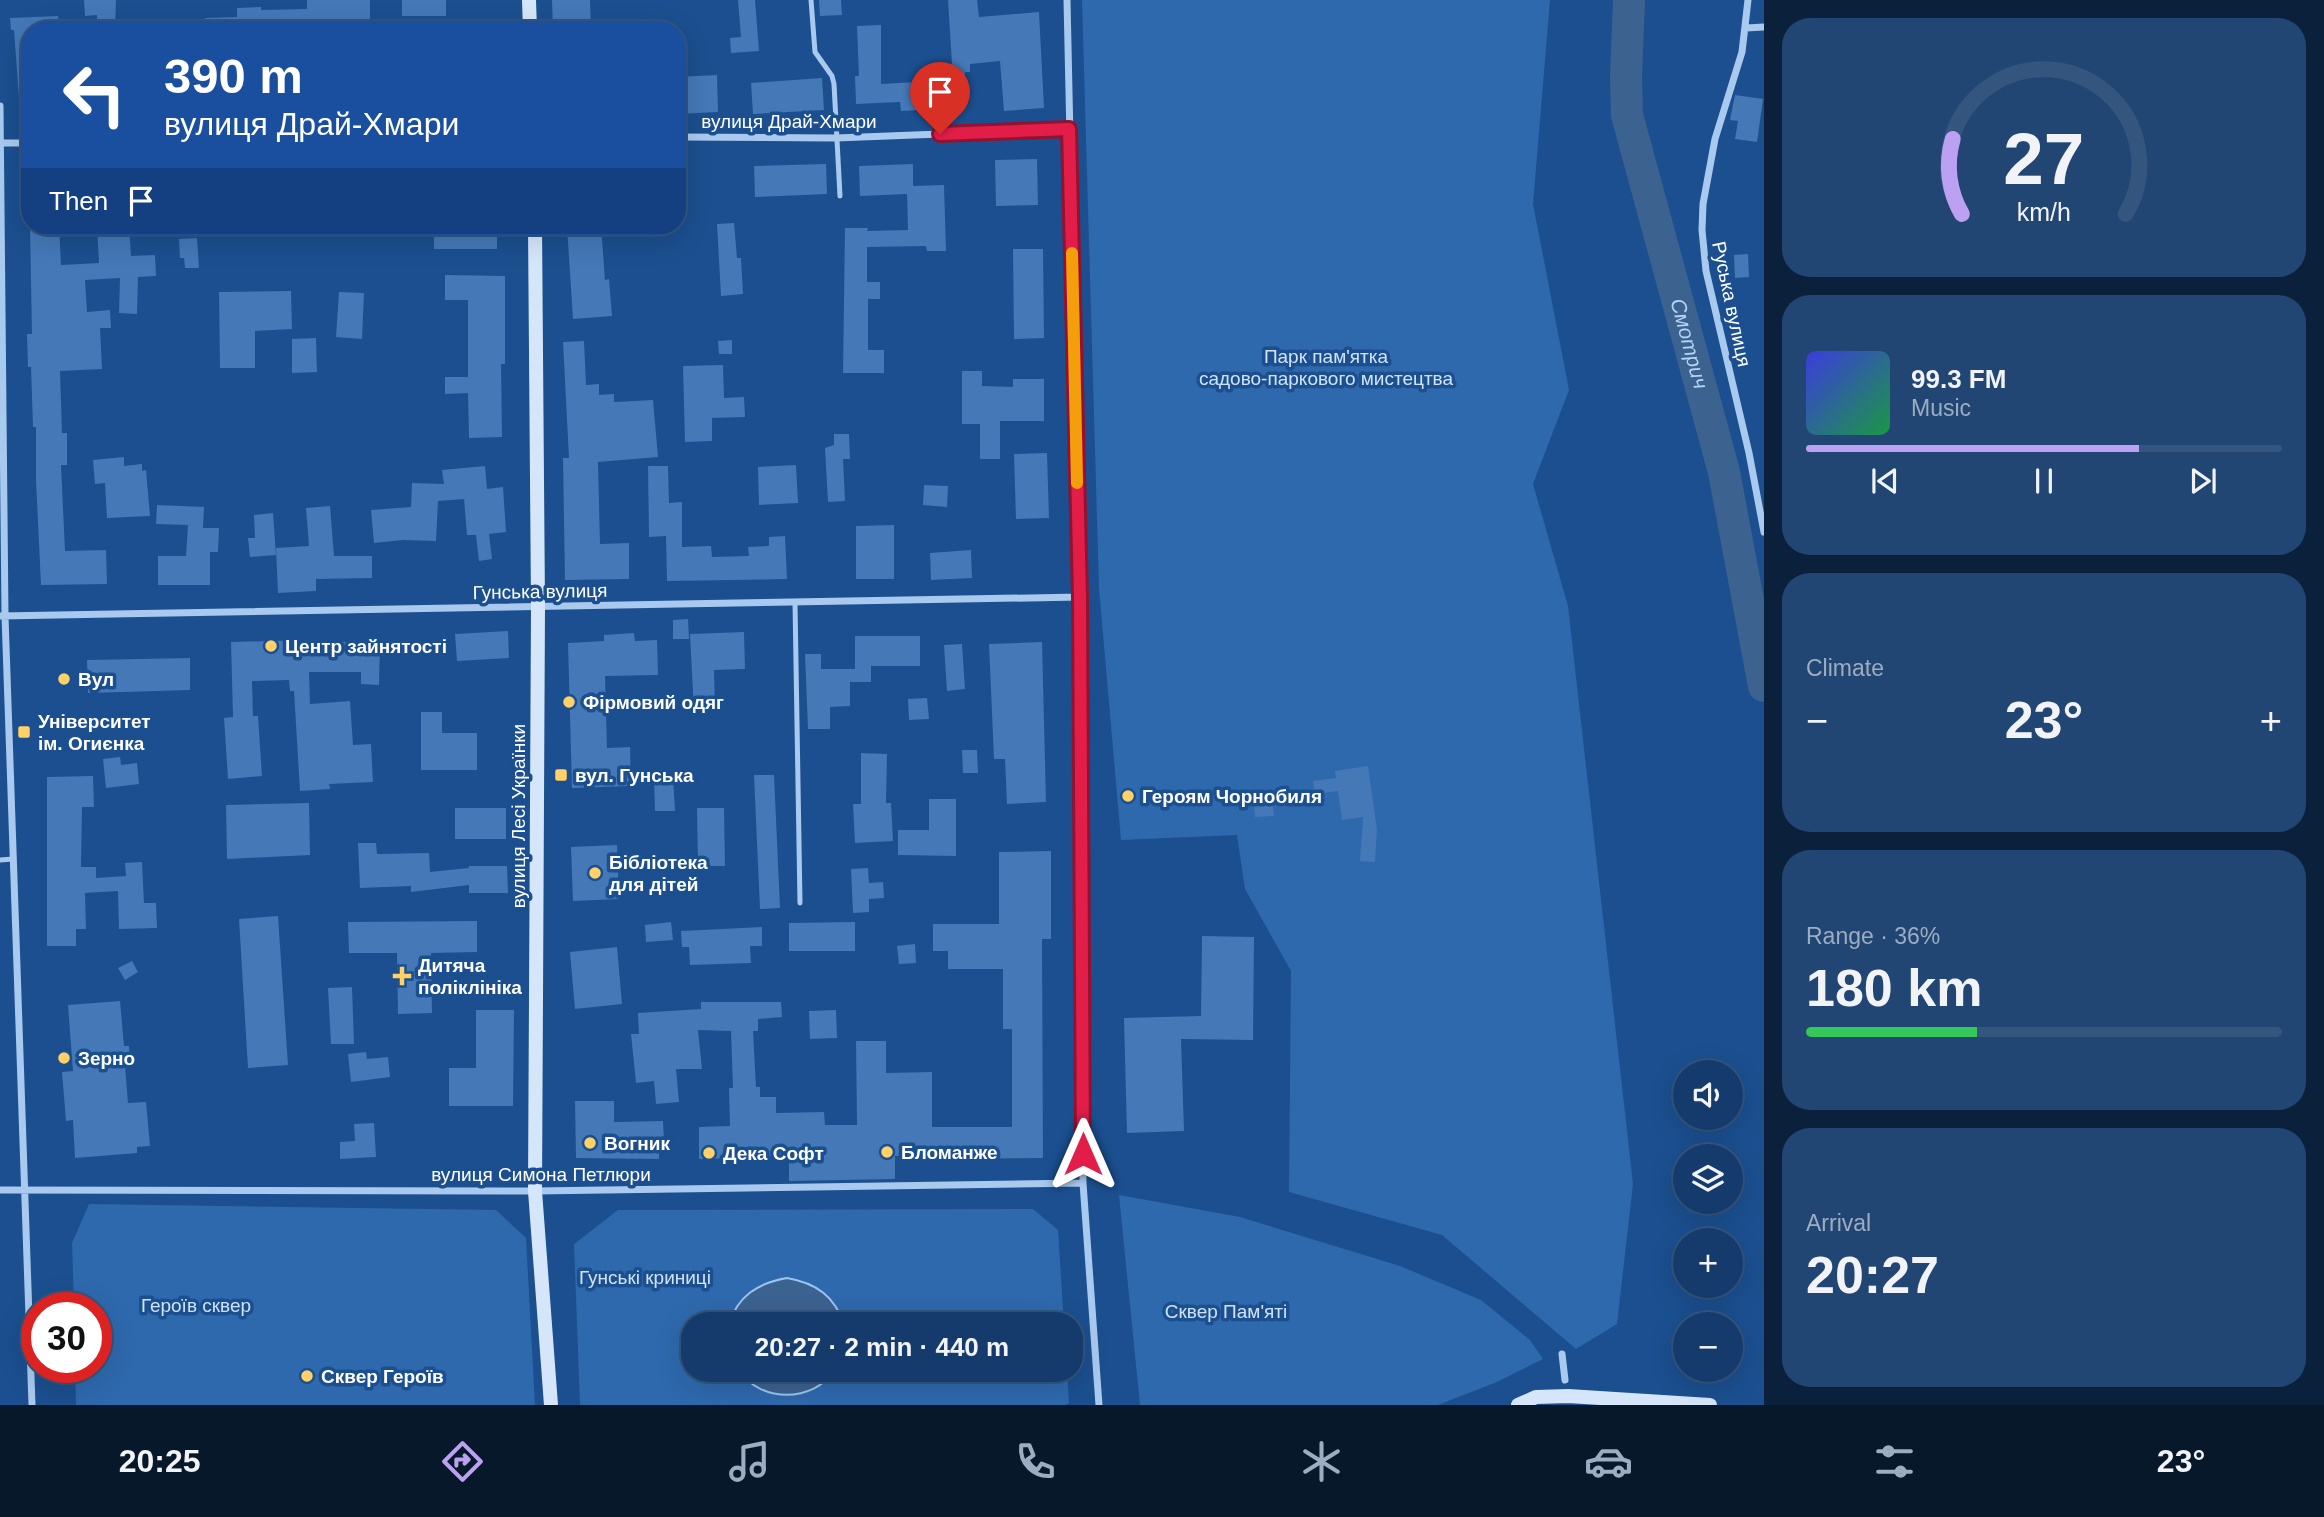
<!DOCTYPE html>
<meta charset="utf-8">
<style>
:root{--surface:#143b6b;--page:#214673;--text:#f1f3f6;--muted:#9dadc1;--line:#33557e;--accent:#bca0f2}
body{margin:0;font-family:Helvetica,sans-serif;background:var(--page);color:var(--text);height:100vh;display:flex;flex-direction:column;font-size:26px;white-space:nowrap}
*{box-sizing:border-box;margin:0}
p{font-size:23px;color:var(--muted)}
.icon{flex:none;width:38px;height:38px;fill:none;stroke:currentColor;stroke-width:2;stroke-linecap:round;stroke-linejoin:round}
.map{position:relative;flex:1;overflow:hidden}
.details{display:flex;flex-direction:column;gap:18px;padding:18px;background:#0b203b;width:560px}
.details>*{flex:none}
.banner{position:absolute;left:21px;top:21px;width:665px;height:214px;border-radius:28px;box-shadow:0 7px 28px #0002,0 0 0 2px var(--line);background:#1a4fa0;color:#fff;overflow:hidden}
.fabs{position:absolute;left:1673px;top:1060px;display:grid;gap:14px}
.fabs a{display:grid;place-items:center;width:70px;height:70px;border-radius:50%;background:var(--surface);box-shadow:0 7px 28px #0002,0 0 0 2px var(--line);font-size:35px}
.speed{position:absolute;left:21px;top:1292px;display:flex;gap:14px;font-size:35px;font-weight:700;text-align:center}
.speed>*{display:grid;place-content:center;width:91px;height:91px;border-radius:50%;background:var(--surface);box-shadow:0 7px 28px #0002,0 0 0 2px var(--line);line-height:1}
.speed .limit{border:10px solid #d22;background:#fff;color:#111}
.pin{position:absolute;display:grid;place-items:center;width:60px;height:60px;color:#fff;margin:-72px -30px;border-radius:50% 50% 50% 0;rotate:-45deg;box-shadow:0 0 7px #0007}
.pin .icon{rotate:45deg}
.me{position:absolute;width:77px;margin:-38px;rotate:0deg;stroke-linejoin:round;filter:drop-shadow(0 0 5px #0008)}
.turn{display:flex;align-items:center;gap:24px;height:147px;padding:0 28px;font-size:32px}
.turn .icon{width:91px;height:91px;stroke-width:2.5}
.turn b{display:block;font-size:49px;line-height:60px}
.then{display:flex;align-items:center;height:66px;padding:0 28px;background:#0003;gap:14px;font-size:26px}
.big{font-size:52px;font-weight:700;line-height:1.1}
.details .widget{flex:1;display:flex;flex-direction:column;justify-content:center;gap:10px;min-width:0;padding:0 24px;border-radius:28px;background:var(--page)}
.details .dial{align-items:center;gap:0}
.dial svg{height:182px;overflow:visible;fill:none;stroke:var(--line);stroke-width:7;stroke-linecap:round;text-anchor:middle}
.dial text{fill:var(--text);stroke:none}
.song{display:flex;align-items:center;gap:21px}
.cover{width:84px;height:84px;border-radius:10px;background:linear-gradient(135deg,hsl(240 70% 55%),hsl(140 70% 35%))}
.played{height:7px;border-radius:4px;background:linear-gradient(90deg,var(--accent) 70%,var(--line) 70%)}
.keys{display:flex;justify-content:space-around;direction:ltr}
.heat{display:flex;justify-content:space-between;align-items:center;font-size:38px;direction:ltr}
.charge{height:10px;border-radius:5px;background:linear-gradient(90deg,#34c759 36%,var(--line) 0)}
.trip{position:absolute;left:681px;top:1312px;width:402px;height:70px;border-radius:28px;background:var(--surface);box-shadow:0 7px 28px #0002,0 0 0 2px var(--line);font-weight:700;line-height:70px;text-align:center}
.dock{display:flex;height:112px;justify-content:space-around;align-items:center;background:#08182b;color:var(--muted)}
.dock .icon{width:49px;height:49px}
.dock .on{color:var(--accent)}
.dock b{font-size:32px;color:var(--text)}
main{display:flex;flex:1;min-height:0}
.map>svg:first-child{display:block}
.green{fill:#2e69ad}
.water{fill:#3c6290;stroke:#9cc4f0;stroke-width:2}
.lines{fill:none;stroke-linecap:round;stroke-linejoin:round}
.river{stroke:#3c6290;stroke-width:32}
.building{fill:#4478b7}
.lane{stroke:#a9c9ee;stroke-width:5}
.street{stroke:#a9c9ee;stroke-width:7}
.secondary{stroke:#d6e6fa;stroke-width:14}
.route-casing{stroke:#92132f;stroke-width:18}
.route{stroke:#e11d48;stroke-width:12}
.slow{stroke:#f59e0b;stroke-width:12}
.poi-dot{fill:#ffd166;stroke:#1b4f8f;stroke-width:2.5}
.labels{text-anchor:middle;stroke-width:7;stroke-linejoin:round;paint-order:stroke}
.street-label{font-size:19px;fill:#fff;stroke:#1b4f8f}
.park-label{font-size:19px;fill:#cfe3fa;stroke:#1b4f8f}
.poi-label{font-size:19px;font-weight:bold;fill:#fff;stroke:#1b4f8f;text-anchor:start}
.water-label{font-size:21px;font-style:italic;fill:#b5d3f5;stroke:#1b4f8f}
</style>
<main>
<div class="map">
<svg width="1764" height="1405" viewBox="0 0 1764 1405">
<rect width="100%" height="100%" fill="#1b4f8f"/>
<path class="green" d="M1082 0H1550L1533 204 1569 390 1533 484 1568 606 1633 1184 1617 1324 1576 1349 1442 1235 1289 1192 1291 971 1245 889 1237 835 1121 840 1099 588Z
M1119 1195 1240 1217 1400 1266 1481 1300 1530 1340 1543 1359 1497 1382 1438 1405H1140Z
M89 1204 496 1210 526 1238 535 1405H76L75 1367H96V1307H74L72 1243Z
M1033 1209 1058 1230 1064 1325H693V1370H1067L1069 1403 1066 1405H580L574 1244 618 1210Z"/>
<path class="water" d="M787 1278C816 1283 835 1296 844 1325H729C737 1296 758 1283 787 1278Z
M739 1370H835C813 1403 760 1403 739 1370Z"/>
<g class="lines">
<path class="river" id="s1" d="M1629 0 1626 77 1627 115 1724 472 1764 686"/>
</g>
<path class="building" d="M84 0H116L115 30H97V15L85 16Z
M307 0H370V24H286L287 30H205V18L237 17V8L261 7V10L307 9Z
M402 0H446V16H402Z
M552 0H590L591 30H553Z
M738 0H755L759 51 731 53 730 38 741 37Z
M819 0H841L842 15 820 16Z
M948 0H977L979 17 1039 12 1044 108 1004 111 1000 61 970 64V72H965L966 108 901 111 900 102 856 104 855 76H859L857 26 881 25V84L953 80Z
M58 16 59 30H30V98H19L14 30H11L10 18Z
M717 75 718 112 677 114V77Z
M822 78 824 110 753 114 751 83Z
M1735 95 1763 99 1757 142 1735 139 1738 121 1730 120Z
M1037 159 1038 205 996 206 995 160Z
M826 164 827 194 755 197 754 166Z
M913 164V186L944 185 946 251H927L926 246 867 247V282H880V299H868V350H884V373H843L845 228H868L867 231 908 230 907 194 860 196 859 166Z
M734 223 737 258H741L743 294 721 296 717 224Z
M59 226 61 265 99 263 97 226H129L131 256 155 255 156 276 138 277 137 314 119 313 120 278 85 280 87 312 110 310 111 328H100L102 369 60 371 62 433H67V465H61L65 551 106 550 107 584 41 585 36 480V427H33L31 367H28L27 334H32L30 227Z
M434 226H497V249H434Z
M567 226H601L605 280 609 279 612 316 573 319Z
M197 238 199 268H185L184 258H180L179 239Z
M1013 249H1043L1044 338 1014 339Z
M1748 254 1749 277 1735 278 1734 255Z
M445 275 505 276V364H501L502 437 469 438 468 393 445 394V377H468V300H445Z
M291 291 292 329 255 331V368H220L219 292Z
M339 292 364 293 362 339 336 337Z
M316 338 317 372 292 373V339Z
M732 340V354H719L718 341Z
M584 341 586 385 599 384V395L614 394V402L653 400 658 457 598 462 600 544 629 543V579L565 580 563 458H569L563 342Z
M723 365 724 398 744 397 745 417 712 418V441L685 442 683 366Z
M962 371H982V386L1013 387V379H1044V421H1000V459H980V424H962Z
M834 434H849L850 459H843L845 501 828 502 825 448 834 445Z
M1047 453 1049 518 1016 519 1014 454Z
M124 457V466L142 464V471L146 470 150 516 107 518 105 483 95 484 93 460Z
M796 465 798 503 759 505 758 467Z
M485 466 487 489 503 487 506 532 489 534 492 559 479 561 476 535H467L464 499 438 501 436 541 403 540 374 543 371 510 411 507 412 483 444 484 442 470Z
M648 466H668L669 503 682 502V547L711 546 712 557 749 556 748 547 769 546V537L785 536 787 579 667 581 666 536 649 537Z
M924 485 948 486 947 507 923 505Z
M157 505 204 507 203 528H219L218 552H210V585H158V556H186L188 525 156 524Z
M330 506 334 556H372V578L316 579V591L278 593 276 548 309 546 306 508Z
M273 513 276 555 250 557 248 538H255L254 515Z
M894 525V579H856V526Z
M971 550 972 578 931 580 930 553Z
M688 619 689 639H673V620Z
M508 631 509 658 457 661 455 634Z
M744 632 745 669 714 670 715 711 694 712 690 634Z
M634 633 635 641 657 640 658 675 605 676 607 748 630 747 631 786 572 788 568 643 604 641V635Z
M855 636H920V666H871V682H850V706L830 707V729H808L805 654H821V669H855Z
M308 640V642H380L379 685 361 684V672H309L310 704 350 701 353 745 371 744 373 782 329 784 330 789 300 791 294 691H290L289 680 252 681 253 716H258L262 776 228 779 224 718 233 717 231 642Z
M1042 642 1046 802 1007 804 1005 759H994L989 644Z
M962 644 965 689 947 691 944 645Z
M190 658V690L88 693 87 660Z
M927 698 929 719 909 720 908 699Z
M421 712H442V733H477V770H421Z
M962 750H977L978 773H963Z
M861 753 887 754 886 803H891L893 841 855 843 853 804H861Z
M120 757 121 765 137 763 139 784 106 788 103 759Z
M1368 766 1377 829 1375 862 1360 861 1363 817 1342 820 1338 791 1315 794 1313 781 1336 778 1335 771Z
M754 775H774L780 908 760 909Z
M93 776 94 807H82L81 867H96V878L126 876 125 863 142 862 144 903H156L157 928 119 929 118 891 85 893 86 929H76V946H47V777Z
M673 776 675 811H655L654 777Z
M1272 793 1274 816 1255 817 1253 794Z
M929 799H956V856L898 855V830H929Z
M309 803 310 855 227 859 226 805Z
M455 808H506V839H455Z
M697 808H724L725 866H698Z
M358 843H376L377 854 429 853 430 872 469 868V866H507L508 893H469V885L411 892V886L360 888Z
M617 845 619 899 573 901 571 847Z
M1051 851V939H1042L1043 1158 948 1159V1155L895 1156V1179L789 1181V1157L699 1159V1127L730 1126 729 1088H733L731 1031 698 1030 702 1069H676L679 1102 656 1104 654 1081 636 1083 631 1034H639L638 1013 701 1009V1002H781L782 1017 758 1019V1031H753L756 1087H760V1097H776V1113L824 1112 825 1125H857L856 1041H886V1073L932 1072V1127H1012V1029H1003V969H948V951H933V924H999V852Z
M868 868 869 883 883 882 884 898 869 899V912L853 913 851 869Z
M278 916 288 1065 248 1068 239 919Z
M477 921V952L431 953 432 1013 398 1014 397 953H349L348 922Z
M671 922 673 940 646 942 645 925Z
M855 922V951H789V923Z
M762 927V946H750L751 963 690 965 689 947H682L681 931Z
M1202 936 1254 937 1253 1040 1181 1039 1184 1131 1127 1133 1124 1018 1201 1016Z
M915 944 916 963 899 964 897 946Z
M617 947 622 1004 575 1009 570 952Z
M132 961 138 972 125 980 118 968Z
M352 987 354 1044H331L328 988Z
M120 1001 124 1046H129L130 1065 125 1066 128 1103 146 1102 150 1146 137 1147V1153L75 1158 73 1120 66 1121 62 1072 73 1071 68 1005Z
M476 1010H514L513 1106H449V1068H476Z
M836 1010 837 1038 810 1039 809 1011Z
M366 1052 367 1059 388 1057 390 1077 351 1082 348 1054Z
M575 1101H614V1122L663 1121 664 1141H659V1159L576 1158Z
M374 1123 376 1157 340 1159V1142L355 1141 354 1124Z"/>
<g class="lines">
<path class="lane" d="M811 0 815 52 832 76 834 84 840 196
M795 603 800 903
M0 860 13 859"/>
<path class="street" d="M1067 0 1080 597 1083 1183 1099 1405
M1748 0 1742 52 1715 139 1703 204 1702 230 1706 271 1749 453 1764 532
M1746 28 1764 27
M0 106 5 616 32 1405
M677 137 836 138 1070 129
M0 143H30
M0 616 1080 597
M0 1190 535 1191 1083 1183
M1562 1354 1565 1380"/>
<path class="secondary" d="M529 0 530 30
M535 226 538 606 535 1191 551 1405
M1518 1405 1536 1397 1568 1396 1710 1405"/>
</g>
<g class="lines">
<g class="route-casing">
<path id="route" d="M940 134 1069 129 1080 597 1083 1154"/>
</g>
<use href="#route" class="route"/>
<path class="slow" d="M1072 253 1077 483"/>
</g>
<g class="poi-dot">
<circle cx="271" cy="646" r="7"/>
<circle cx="64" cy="679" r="7"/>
<circle cx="569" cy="702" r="7"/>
<rect x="17" y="725" width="14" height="14" rx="3.5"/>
<rect x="554" y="768" width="14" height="14" rx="3.5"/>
<circle cx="1128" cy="796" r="7"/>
<circle cx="595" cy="873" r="7"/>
<path d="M398.5 965.5h7v7h7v7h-7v7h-7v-7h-7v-7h7z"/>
<circle cx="64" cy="1058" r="7"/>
<circle cx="590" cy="1143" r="7"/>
<circle cx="887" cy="1152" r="7"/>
<circle cx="709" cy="1153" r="7"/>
<circle cx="307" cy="1376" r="7"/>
</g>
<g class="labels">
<g class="street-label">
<text x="789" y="128">вулиця Драй-Хмари</text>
<text transform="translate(1732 304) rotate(78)" y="7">Руська вулиця</text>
<text transform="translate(540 591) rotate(-1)" y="7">Гунська вулиця</text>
<text transform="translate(518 816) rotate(-90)" y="7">вулиця Лесі Українки</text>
<text x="541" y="1181">вулиця Симона Петлюри</text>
</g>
<g class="park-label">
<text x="1326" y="363">Парк пам'ятка<tspan x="1326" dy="22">садово-паркового мистецтва</tspan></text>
<text x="645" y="1284">Гунські криниці</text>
<text x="196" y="1312">Героїв сквер</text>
<text x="1226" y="1318">Сквер Пам'яті</text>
</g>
<g class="poi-label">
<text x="285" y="653">Центр зайнятості</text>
<text x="78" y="686">Вул</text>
<text x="583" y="709">Фірмовий одяг</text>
<text x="38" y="728">Університет<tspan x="38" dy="22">ім. Огиєнка</tspan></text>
<text x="575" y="782">вул. Гунська</text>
<text x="1142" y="803">Героям Чорнобиля</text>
<text x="609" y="869">Бібліотека<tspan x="609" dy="22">для дітей</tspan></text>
<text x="418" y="972">Дитяча<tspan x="418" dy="22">поліклініка</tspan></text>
<text x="78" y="1065">Зерно</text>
<text x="604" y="1150">Вогник</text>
<text x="901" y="1159">Бломанже</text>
<text x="723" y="1160">Дека Софт</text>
<text x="321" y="1383">Сквер Героїв</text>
</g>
<g class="water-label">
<text dy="7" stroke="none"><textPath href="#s1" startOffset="352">Смотрич</textPath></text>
</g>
</g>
</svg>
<div class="fabs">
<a><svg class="icon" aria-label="sound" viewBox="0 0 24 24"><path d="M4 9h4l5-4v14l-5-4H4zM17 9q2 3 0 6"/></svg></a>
<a><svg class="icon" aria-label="layers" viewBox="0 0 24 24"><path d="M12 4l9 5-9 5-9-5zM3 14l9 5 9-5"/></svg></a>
<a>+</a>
<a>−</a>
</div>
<div class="speed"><div class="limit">30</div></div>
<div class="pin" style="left:940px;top:134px;background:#d93025"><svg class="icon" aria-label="arrive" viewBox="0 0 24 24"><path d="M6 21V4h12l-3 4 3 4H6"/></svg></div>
<svg class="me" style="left:1083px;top:1154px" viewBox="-20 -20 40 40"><path d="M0-17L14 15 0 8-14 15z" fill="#e11d48" stroke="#fff" stroke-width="4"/></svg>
<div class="trip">20:27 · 2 min · 440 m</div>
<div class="banner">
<div class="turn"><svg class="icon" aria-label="left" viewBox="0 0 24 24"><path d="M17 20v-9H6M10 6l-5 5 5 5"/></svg><div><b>390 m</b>вулиця Драй-Хмари</div></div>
<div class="then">Then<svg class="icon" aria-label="arrive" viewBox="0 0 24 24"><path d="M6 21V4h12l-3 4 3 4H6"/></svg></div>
</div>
</div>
<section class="details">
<div class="widget dial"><svg viewBox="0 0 100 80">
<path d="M14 69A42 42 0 1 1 86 69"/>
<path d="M14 69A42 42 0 0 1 10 36" stroke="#bca0f2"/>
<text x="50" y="56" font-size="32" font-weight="700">27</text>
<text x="50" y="72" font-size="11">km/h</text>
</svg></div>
<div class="widget">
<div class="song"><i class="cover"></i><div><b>99.3 FM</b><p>Music</p></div></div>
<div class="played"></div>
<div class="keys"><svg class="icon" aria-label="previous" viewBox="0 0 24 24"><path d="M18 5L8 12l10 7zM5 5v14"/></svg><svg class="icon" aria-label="pause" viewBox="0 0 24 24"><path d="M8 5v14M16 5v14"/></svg><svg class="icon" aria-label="next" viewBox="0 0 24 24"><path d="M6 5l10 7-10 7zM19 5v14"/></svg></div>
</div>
<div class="widget"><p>Climate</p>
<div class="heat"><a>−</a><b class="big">23°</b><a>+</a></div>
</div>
<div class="widget"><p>Range · 36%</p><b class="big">180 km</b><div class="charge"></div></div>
<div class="widget"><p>Arrival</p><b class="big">20:27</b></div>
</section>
</main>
<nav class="dock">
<b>20:25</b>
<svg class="icon on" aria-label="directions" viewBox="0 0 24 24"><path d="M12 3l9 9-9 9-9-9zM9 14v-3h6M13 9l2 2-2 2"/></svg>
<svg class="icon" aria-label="music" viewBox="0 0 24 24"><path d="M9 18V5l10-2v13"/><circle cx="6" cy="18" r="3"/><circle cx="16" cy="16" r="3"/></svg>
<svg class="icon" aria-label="phone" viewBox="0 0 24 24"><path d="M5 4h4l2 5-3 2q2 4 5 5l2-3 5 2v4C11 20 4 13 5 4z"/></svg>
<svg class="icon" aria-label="climate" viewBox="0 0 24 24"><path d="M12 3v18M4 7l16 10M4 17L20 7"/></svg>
<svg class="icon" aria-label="car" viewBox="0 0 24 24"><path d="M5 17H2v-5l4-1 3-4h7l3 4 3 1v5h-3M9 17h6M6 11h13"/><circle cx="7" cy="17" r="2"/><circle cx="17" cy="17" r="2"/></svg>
<svg class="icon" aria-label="filters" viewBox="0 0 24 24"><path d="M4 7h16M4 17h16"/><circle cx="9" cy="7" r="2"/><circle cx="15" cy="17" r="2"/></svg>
<b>23°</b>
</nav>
